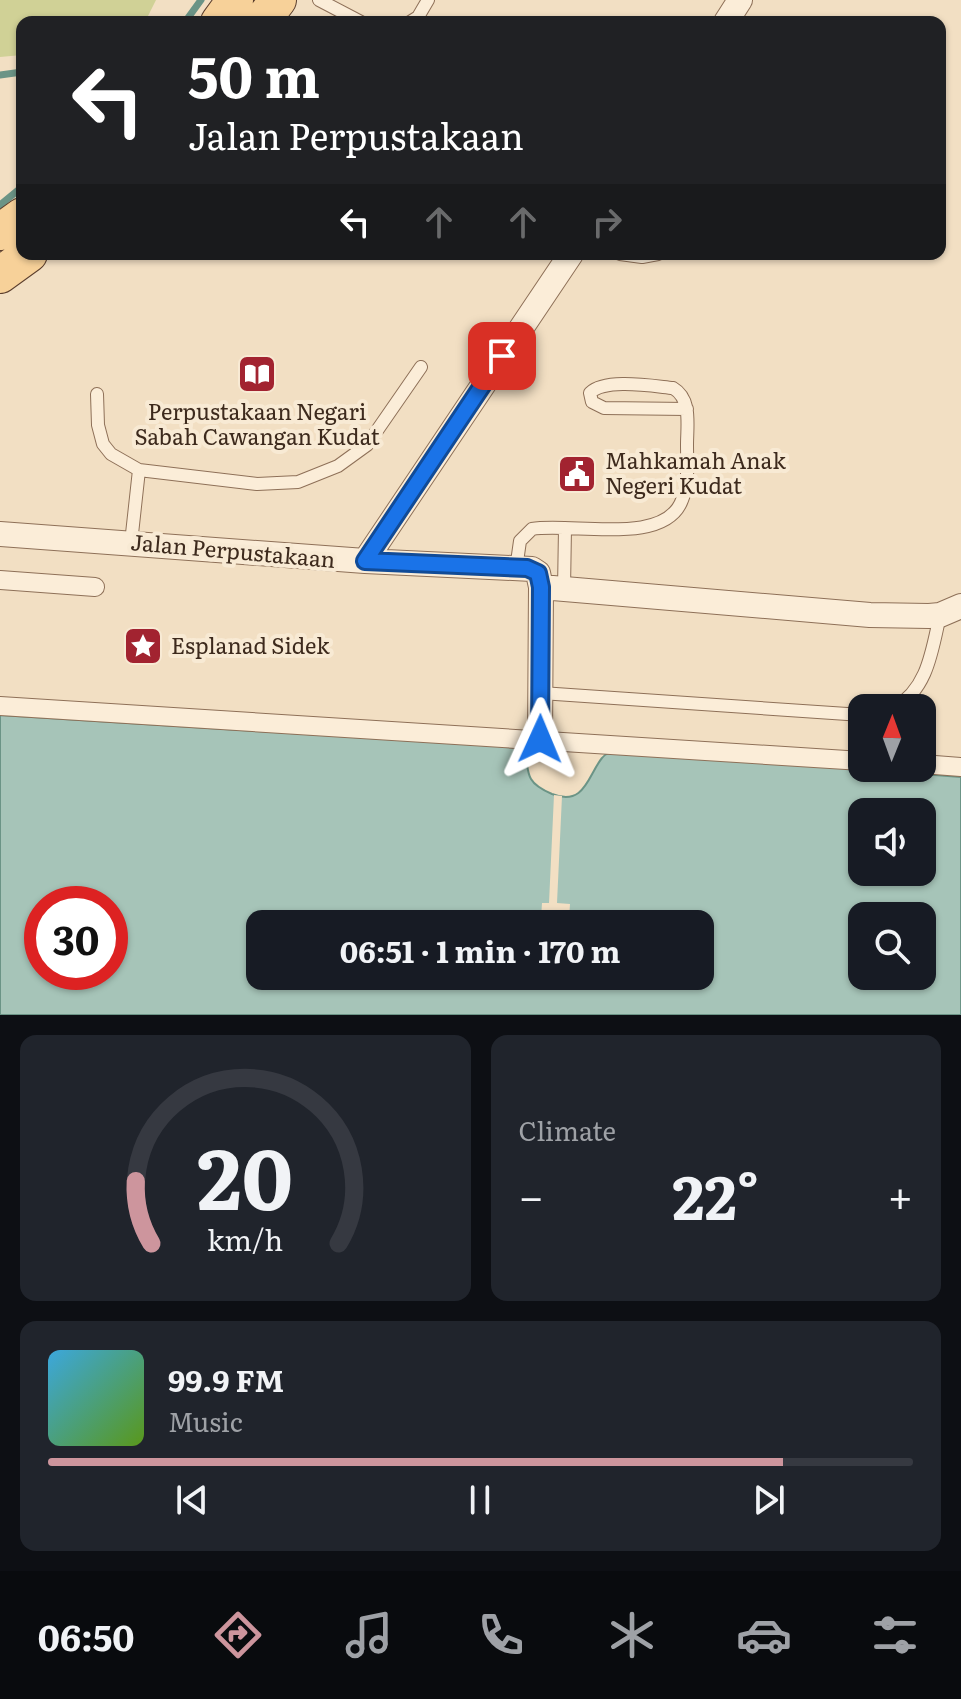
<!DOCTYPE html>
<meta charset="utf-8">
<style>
:root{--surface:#171b24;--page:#20242c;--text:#f1f3f6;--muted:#9ea1a6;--line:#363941;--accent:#cd959d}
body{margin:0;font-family:Literata,serif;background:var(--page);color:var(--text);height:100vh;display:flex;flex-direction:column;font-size:30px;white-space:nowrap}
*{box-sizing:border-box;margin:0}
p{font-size:26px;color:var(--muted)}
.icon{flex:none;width:44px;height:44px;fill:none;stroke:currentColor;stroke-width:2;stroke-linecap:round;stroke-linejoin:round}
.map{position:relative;height:1015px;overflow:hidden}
.details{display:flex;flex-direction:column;gap:20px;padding:20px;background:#0d0f14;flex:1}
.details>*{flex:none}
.banner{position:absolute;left:16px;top:16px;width:930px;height:244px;border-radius:16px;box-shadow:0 2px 6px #0004;background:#202124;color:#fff;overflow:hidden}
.needle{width:52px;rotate:1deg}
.buttons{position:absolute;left:848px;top:694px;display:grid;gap:16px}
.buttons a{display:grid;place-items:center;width:88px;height:88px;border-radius:16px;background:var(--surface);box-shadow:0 2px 6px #0004;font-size:40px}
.speed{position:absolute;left:24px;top:886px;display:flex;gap:16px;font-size:40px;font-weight:700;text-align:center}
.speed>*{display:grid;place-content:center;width:104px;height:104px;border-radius:50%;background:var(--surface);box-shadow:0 2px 6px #0004;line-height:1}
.speed .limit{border:12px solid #d22;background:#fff;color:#111}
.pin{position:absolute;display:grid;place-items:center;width:68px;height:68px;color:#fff;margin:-34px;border-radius:16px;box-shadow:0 4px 12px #0006}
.me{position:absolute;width:88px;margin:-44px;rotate:1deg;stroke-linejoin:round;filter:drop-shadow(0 0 6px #0008)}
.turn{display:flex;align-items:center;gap:28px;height:168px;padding:0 40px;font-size:36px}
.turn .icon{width:104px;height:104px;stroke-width:2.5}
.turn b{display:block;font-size:56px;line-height:68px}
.lanes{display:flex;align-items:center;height:76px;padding:0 40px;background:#0003;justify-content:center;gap:40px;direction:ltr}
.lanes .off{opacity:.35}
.big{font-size:60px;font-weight:700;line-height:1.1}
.details .card{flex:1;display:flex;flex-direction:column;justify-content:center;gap:12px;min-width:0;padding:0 28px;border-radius:16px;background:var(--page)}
.details .dial{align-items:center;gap:0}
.dial svg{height:208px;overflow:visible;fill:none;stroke:var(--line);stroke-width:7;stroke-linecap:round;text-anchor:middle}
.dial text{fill:var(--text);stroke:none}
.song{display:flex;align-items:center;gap:24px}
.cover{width:96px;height:96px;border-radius:12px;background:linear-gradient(135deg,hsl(200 70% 55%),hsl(90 70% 35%))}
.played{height:8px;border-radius:4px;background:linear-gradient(90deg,var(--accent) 85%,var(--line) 85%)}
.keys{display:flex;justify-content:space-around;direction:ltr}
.heat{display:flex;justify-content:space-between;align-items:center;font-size:44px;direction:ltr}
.details .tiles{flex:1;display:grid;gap:20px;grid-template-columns:1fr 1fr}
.card:last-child{grid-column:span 2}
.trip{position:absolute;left:246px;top:910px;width:468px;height:80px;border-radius:16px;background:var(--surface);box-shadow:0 2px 6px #0004;font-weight:700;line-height:80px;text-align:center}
.menu{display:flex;height:128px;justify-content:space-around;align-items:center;background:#090b0e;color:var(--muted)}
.menu .icon{width:56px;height:56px}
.menu .on{color:var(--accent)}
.menu b{font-size:36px;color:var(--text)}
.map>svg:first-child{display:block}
.green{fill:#d0d196}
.water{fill:#a6c4b8;stroke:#6b9486;stroke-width:2;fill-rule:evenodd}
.pier{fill:#f2dfc3}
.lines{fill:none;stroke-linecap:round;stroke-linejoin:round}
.stream{stroke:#6b9486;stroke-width:7}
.service-casing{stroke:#8e7058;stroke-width:14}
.pedestrian-casing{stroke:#8e7058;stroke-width:20}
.minor-casing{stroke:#8e7058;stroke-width:26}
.primary-casing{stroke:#5b3e2d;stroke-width:38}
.service{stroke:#fbedd8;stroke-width:12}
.pedestrian{stroke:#fbedd8;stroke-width:18}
.minor{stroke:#fbedd8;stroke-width:24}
.primary{stroke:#f7d199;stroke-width:36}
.route-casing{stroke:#114b97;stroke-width:20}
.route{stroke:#1a73e8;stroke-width:14}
.labels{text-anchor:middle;stroke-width:8;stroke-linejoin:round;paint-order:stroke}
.poi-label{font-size:22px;fill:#3d2a1d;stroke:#f8ead4;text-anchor:start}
.street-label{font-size:22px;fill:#3d2a1d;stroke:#f8ead4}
</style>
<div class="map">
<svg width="961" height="1015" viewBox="0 0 961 1015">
<rect width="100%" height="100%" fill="#f2dfc3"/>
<path class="green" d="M0 0H156L145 22H22V55L0 57Z"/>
<path class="water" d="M0 715 515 747 523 749C528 759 526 771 531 779 535 786 545 791 552 794 585 807 588 775 602 758 606 752 613 752 619 751L961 777V1015H0ZM862 812H922V872H862ZM42 904H110V972H42ZM862 916H922V976H862ZM260 924H700V976H260Z"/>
<path class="pier" d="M554 795 562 796 557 903 570 904 569 919 541 918 542 903H549Z"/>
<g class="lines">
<path class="stream" d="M185 22 201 0
M0 75 22 72
M0 205 22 187"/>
<g class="service-casing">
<path id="service" d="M319 0 361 22
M410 22 418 17 428 0
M620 254 642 257 658 254
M97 394 98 425 103 444 111 454 139 470 257 484 298 482 338 466 367 445 421 367
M131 543 139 470
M516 569 520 541 532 529C571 522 665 547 682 500 689 484 687 463 687 445 687 425 692 399 673 388 652 386 605 378 590 393L592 402 604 408 687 409
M564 589 565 528
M541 693 862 715
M894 708C928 689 932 650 940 615"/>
</g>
<g class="pedestrian-casing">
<path id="pedestrian" d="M0 580 95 587
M0 706 862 761
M922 764 961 767"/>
</g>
<g class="minor-casing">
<path id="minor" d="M726 22 740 0
M0 534 365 561 532 569 538 573 541 587 540 739
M365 561 571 254
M541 587 870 615 929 616 940 615 961 606"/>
</g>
<g class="primary-casing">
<path id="primary" d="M219 22 235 0
M261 22 278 0
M0 232 22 216
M0 275 29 254"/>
</g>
<use href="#service" class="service"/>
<use href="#pedestrian" class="pedestrian"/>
<use href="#minor" class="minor"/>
<use href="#primary" class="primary"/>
</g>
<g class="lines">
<g class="route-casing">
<path id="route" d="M502 356 365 561 527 568 538 573 541 587 540 739"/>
</g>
<use href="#route" class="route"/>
</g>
<defs>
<g id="library-square" transform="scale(2)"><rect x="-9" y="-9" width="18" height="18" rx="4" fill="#a22330" stroke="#f8ead4"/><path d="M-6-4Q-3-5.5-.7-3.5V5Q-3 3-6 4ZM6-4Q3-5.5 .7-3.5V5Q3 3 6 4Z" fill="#fff"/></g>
<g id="civic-square" transform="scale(2)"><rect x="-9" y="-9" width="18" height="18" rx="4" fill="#a22330" stroke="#f8ead4"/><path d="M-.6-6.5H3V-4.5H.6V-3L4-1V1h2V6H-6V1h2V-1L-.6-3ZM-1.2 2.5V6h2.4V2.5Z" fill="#fff"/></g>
<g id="sight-square" transform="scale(2)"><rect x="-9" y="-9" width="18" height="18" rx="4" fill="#a22330" stroke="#f8ead4"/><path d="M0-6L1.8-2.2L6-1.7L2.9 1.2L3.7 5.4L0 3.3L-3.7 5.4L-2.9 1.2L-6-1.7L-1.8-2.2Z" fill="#fff"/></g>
</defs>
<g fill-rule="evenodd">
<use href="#library-square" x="257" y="374"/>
<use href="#civic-square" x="577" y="474"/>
<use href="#sight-square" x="143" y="646"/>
</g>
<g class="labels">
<g class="poi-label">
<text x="257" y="420" text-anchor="middle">Perpustakaan Negari<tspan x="257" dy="25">Sabah Cawangan Kudat</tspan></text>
<text x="605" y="469">Mahkamah Anak<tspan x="605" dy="25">Negeri Kudat</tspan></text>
<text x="171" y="654">Esplanad Sidek</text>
</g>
<g class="street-label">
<text transform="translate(233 551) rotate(5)" y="8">Jalan Perpustakaan</text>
</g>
</g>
</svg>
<div class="buttons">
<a><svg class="needle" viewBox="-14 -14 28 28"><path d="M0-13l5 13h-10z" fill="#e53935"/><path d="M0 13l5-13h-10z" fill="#9ea1a6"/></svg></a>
<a><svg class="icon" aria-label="sound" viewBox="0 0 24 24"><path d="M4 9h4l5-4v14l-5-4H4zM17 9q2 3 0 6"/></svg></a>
<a><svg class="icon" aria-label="search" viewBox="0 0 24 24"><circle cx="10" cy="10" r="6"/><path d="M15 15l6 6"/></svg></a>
</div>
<div class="speed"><div class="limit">30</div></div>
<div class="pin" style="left:502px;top:356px;background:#d93025"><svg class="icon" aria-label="arrive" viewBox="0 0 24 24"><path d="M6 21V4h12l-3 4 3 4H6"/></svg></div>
<svg class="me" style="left:540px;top:739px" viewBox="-20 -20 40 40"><path d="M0-17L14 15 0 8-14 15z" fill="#1a73e8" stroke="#fff" stroke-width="4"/></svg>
<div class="trip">06:51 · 1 min · 170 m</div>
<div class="banner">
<div class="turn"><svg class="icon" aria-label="left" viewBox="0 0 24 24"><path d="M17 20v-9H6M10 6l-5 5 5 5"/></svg><div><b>50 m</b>Jalan Perpustakaan</div></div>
<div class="lanes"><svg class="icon" aria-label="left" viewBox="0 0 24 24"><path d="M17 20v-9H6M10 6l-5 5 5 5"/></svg><svg class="icon off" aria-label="ahead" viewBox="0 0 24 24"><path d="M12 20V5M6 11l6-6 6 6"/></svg><svg class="icon off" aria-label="ahead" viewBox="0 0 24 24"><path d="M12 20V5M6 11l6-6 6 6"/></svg><svg class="icon off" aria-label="right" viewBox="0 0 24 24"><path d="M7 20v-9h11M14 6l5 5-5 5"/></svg></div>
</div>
</div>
<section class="details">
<div class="tiles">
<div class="card dial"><svg viewBox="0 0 100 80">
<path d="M14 69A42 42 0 1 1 86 69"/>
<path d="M14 69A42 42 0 0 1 8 45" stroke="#cd959d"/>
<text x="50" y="56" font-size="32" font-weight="700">20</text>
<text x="50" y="72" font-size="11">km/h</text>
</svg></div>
<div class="card"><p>Climate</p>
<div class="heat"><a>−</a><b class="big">22°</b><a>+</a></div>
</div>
<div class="card">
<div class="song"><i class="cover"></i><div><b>99.9 FM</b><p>Music</p></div></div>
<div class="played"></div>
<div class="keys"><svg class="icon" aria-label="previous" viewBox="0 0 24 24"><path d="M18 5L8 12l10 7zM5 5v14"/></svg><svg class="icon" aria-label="pause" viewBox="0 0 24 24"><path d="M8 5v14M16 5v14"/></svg><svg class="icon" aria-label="next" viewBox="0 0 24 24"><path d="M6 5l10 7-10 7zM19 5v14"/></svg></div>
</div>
</div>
</section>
<nav class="menu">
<b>06:50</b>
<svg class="icon on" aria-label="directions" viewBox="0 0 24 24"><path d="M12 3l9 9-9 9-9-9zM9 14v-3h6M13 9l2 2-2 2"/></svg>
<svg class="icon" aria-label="music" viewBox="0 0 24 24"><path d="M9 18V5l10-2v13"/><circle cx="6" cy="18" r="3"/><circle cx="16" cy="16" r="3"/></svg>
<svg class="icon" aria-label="phone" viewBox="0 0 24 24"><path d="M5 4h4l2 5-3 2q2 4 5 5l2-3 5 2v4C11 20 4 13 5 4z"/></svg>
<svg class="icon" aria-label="climate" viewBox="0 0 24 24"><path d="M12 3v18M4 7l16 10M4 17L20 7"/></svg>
<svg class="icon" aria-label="car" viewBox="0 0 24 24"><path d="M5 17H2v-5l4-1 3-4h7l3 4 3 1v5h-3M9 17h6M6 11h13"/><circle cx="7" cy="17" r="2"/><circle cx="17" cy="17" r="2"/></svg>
<svg class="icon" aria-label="filters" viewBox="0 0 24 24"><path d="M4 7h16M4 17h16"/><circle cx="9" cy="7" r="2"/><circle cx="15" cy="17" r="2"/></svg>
</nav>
